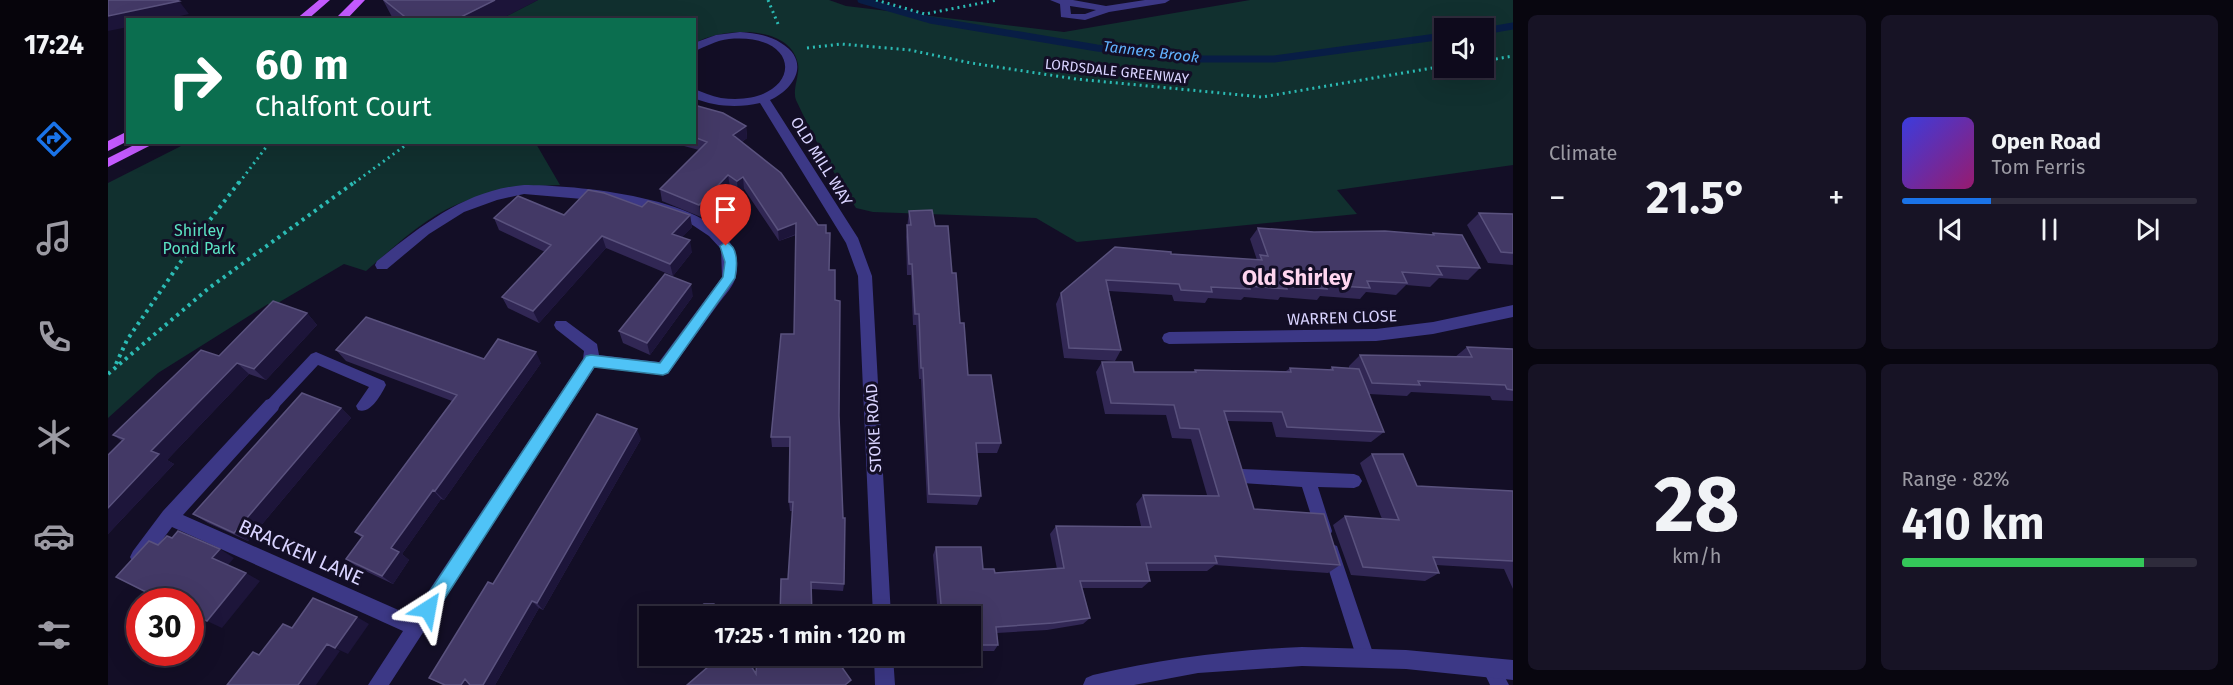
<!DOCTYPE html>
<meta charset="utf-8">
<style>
:root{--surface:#0e0a1c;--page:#171325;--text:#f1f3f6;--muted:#9b9aa3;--line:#2e2b3b;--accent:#1a73e8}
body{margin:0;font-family:"Fira Sans",sans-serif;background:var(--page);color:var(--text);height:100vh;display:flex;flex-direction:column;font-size:22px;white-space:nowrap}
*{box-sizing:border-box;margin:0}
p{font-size:20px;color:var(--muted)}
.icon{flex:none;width:33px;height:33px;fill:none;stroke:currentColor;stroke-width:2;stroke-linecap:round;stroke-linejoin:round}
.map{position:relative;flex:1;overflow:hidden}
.sheet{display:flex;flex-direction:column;gap:15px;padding:15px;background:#08060f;width:720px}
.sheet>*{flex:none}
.top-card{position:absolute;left:18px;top:18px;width:570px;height:126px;border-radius:0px;box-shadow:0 6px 24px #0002,0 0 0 2px var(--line);background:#0b6e4f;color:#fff;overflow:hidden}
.fabs{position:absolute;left:1326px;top:18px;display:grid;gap:12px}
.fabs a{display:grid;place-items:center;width:60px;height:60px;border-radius:0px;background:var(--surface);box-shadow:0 6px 24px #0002,0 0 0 2px var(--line);font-size:30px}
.speed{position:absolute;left:18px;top:588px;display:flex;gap:12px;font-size:30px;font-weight:700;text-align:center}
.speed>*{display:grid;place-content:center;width:78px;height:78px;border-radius:50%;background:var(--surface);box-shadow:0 6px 24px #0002,0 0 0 2px var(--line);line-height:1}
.speed .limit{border:9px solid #d22;background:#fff;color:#111}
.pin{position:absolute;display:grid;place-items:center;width:51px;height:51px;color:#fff;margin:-62px -26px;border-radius:50% 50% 50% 0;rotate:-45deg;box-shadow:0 0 6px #0007}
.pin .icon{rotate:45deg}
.me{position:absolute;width:66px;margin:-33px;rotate:34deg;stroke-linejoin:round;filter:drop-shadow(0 0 4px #0008)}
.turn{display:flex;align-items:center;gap:21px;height:126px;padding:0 30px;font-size:27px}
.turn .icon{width:78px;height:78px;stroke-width:2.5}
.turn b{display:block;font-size:42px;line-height:51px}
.big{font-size:45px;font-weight:700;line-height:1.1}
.sheet .widget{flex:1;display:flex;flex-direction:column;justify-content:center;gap:9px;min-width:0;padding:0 21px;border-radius:9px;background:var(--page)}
.sheet .dial{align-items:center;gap:0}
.dial b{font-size:78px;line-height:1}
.song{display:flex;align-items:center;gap:18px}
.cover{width:72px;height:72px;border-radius:9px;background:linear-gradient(135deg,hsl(240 70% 55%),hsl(320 70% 35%))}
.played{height:6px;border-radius:3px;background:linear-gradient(90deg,var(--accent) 30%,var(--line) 30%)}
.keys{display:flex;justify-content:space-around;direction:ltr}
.heat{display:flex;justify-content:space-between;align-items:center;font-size:33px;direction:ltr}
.charge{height:9px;border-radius:4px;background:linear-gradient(90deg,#34c759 82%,var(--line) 0)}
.sheet .tiles{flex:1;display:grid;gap:15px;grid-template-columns:repeat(2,1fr)}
.trip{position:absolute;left:531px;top:606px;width:342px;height:60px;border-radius:0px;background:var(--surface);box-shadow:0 6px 24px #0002,0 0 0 2px var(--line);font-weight:700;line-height:60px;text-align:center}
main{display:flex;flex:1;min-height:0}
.menu{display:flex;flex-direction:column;width:108px;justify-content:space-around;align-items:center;background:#06040b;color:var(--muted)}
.menu .icon{width:42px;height:42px}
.menu .current{color:var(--accent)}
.menu b{font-size:27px;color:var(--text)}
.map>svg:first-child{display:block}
.green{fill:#11302f;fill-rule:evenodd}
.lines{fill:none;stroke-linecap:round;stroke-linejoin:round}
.stream{stroke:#081d45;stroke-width:7}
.path-far1{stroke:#2bbbb4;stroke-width:3;stroke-dasharray:2 4;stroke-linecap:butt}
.path{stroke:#2bbbb4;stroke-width:4;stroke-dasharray:3 4.5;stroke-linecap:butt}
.lane{fill:#3c3886;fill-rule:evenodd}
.street{fill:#3c3886;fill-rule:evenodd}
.primary{fill:#c45aff;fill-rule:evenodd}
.wall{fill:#312754}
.shaded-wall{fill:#1d153a}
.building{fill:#433966;stroke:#5a527e;stroke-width:1.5}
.route{fill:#4fc3f7;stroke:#337fa1;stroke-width:1.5}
.labels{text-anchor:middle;stroke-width:6;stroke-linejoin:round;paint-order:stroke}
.far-street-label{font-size:14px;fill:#d9d3ff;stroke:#130e26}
.far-water-label{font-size:15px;font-style:italic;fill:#61b3ff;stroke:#130e26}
.street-label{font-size:16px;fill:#d9d3ff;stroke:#130e26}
.park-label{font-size:16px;fill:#5be3c3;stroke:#130e26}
.near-street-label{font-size:20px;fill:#d9d3ff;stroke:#130e26}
.district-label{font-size:22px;font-weight:bold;fill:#ffd5ef;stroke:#130e26}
</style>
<main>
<nav class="menu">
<b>17:24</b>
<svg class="icon current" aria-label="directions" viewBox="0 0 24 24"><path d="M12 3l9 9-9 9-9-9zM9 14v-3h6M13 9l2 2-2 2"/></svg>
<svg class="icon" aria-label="music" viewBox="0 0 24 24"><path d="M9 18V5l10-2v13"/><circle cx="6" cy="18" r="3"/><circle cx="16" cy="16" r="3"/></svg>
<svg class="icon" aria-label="phone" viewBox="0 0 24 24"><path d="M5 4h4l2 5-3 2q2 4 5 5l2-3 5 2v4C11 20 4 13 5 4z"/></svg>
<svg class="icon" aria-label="climate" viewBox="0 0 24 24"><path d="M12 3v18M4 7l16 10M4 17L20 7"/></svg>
<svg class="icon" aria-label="car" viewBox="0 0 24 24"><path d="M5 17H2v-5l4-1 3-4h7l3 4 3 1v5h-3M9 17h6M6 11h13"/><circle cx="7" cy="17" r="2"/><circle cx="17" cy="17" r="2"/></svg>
<svg class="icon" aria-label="filters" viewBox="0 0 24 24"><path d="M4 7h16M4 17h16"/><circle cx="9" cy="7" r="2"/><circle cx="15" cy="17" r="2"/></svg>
</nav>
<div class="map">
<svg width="1405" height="685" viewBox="0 0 1405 685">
<rect width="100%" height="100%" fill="#130e26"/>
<path class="green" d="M430 0H721L738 6 956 32 1142 0H1405V165L1229 190 1249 214 969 242 928 218 765 212 748 208C726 174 705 137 688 100 684 89 692 75 690 64 682 23 613 28 587 43L586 20H391ZM1336 28H1376V68H1336Z
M427 142 452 185C405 186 359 194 319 221 298 235 278 254 258 271L236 264 163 307 160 304 50 373 0 418V183L79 143Z"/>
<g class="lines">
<path class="stream" d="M753 0 822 20 989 48 1076 59H1166L1336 36
M1376 31 1405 26"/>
<path class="path-far1" d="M660 0 670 24
M768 0 817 14 889 0
M699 48 733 44 802 50 863 63 968 79 1154 97 1336 66
M1376 61 1405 56
M131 183 162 142
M246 183 302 142"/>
<path class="path" d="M8 364 19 340 98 225 132 181
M0 374 101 288 248 181"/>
<path class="lane" d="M208 352 276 381 278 385C273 395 262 415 250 410L248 406 261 387 210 365 169 409 164 411 159 409 157 405 159 401 203 354Z
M1134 469 1246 474 1251 476 1254 481 1251 486 1246 488 1210 487 1224 531 1222 536 1216 539 1210 536 1208 531 1194 487 1134 483 1129 481 1126 476 1129 471Z
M1223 544 1229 546 1231 552 1266 656 1263 662 1257 665 1251 662 1248 656 1215 552 1217 546Z
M1383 659 1389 662 1401 685H1382L1374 668 1377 662Z"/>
<path class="street" d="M942 0H965L998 6 1037 0H1062L1057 3 1001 12 977 20 953 17 952 4ZM962 6 988 10 977 14H963Z
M632 32C646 33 661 35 673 43 703 61 687 89 662 100L750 238 764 276 783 616H765L750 276 738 243 652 103C631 108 607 107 586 98V89C595 92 603 96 613 98 693 108 701 32 621 39 608 40 598 47 586 51V43L608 35Z
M416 185C466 185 646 198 628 276 626 286 617 295 611 303 594 326 577 350 560 374L555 375 487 367 281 685H260L295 631 64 527 37 563 31 566 25 563 22 557 25 551 55 511 158 400 164 398 170 400 172 405 170 410 75 515 304 616 475 359 476 351 448 329 446 325 448 321H458L489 344 491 355 551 362 614 277 613 249 601 236 583 224 539 209 486 200 416 194 389 200 356 212 321 234 279 269H269L267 265 269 261C313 226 357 190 416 185Z
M1405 305V317L1325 334 1268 341 1061 344 1056 342 1054 338 1056 334 1061 332 1268 329 1325 322Z
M1194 647 1298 650 1405 660V680L1298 669 1194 666 1090 673 1026 685H975L978 678 985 675C1055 659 1122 650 1194 647Z
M766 656H785L787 685H767Z"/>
<path class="primary" d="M211 0H222L199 20H187Z
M246 0H257L238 20H226Z
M20 131V141L0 151V141Z
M32 142H49L0 167V158Z"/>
</g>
<path class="wall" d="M275 0 391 20H286L284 17Z
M586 105 638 126 639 138 634 142 718 233 731 416 736 584 735 591 703 589 680 579 685 511H682L681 502 682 447H664L663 437 686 334 688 235 671 241 636 189 630 193 622 187 593 217 554 201 552 189 591 150 576 146V142H586Z
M534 207 582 215 584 227 574 237 584 252 565 276 498 248 431 323 400 308 394 297 437 252 391 230 386 218 456 215Z
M801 211 827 226 844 273 860 375 893 443 889 453H869L873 496 869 505 819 503 813 379H811L808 325H805L803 275H799L798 237Z
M1371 213 1405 214V265L1380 263 1359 225Z
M1150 228 1206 232 1323 235 1325 233 1372 268 1360 280 1331 278 1322 287 1298 285 1288 295 1258 292 1252 299 1212 296 1209 300 1172 297 1170 300 1136 297 1133 300 1100 298 1097 303 1066 301 1064 295 1001 291 1013 350 1007 361 956 358 948 304 953 293 1063 254 1149 260 1142 239Z
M585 296 542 355 515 343 511 331Z
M199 313 209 325 158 380 141 374 59 460 66 464 0 534V455L14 441 5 435 111 356Z
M1359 347 1405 349V401L1384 400 1382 396 1303 392 1299 396 1261 394 1276 432 1263 442 1168 437 1164 422 1119 421 1146 509 1232 565 1220 573 1107 565 1099 571H1040L1042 581 1034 588H974L982 618 975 624 939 630 889 633 890 645 886 651H862V616H830L825 555 828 547 875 569 887 573 949 569 942 534 948 526H1033L1028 504 1035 495H1099L1083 439 1064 438 1058 415 997 414 988 372 994 362 1026 372H1085L1087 370 1178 371 1182 368 1221 370 1224 367 1241 368V366L1252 355 1347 357Z
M228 350 433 363 336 500 333 499 294 554 301 560 285 584 249 567 238 559 254 538 247 532 344 401 238 361Z
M233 408 243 418 140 541 100 523 85 514Z
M533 439 435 610 431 608 387 685H335L321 678 385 584Z
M1264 454 1309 486 1405 491V589L1396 569 1328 565 1331 573 1317 581 1243 575 1225 525 1237 516 1274 519 1252 463Z"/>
<path class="shaded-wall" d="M387 0H430L391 20H347Z
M71 1 81 14 54 20H20V27L0 31V16Z
M638 126 639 138 627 147 625 135Z
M620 175 622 187 593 217 591 205Z
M635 177 636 189 630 193 629 181Z
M582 215 584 227 567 245 564 234Z
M688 223V234L671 241 670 230Z
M494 236 498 248 431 323 425 311Z
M582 240 584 252 565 276 562 264Z
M583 284 585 296 542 355 539 343Z
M199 313 209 325 158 380 146 369Z
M428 352 433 363 336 500 327 491Z
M129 363 141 374 59 460 66 464 0 534V508L43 451Z
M233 408 243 418 140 541 126 533Z
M529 429 533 439 435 610 429 603Z
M325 490 333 499 294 554 301 560 285 584 274 576 283 548Z
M112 549 126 558 119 566 104 558Z
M138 573 152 581 114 628 99 621Z
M424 601 431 608 387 685H375Z
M249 617 261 624 240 654 227 648Z
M219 644 232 651 208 685H190Z
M357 679 366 685H353Z"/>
<path class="building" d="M0 0H68L71 1 0 16Z
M276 0H387L347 20H301Z
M586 105 615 113 638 126 625 135 673 173 710 225H718V233H722L721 270H727V300L732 301 731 416 735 518H737L736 584 703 582 704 616H672L673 579H680L685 502H681L682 437H663L673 334H686L688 223 670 230 635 177 629 181 620 175 591 205 552 189 599 142 586 137Z
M480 190 496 193 534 207 540 201 582 215 564 234 582 240 562 264 494 236 425 311 394 297 443 245 386 218 410 196 456 215Z
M824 210 827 226H840L844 273H848L852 323H856L860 375H883L893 443H868L873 496 821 494 815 368H813L811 314H807L804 264H801L799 225H803L801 211Z
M1371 213 1405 214V253L1393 252Z
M1150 228 1206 232 1277 231 1326 235 1325 233 1354 235 1372 268 1329 266 1334 275 1294 272 1299 283 1259 281 1262 288 1217 285 1219 289 1178 286 1179 289 1141 286 1142 289 1103 287 1104 292 1073 290 1071 284 998 280 1013 350 961 348 953 293 1007 247 1063 252V254L1154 260 1152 255 1160 256Z
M557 274 583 284 539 343 511 331Z
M165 301 199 313 146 369 129 363 43 451 51 454 0 508V455L16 439 5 435 93 350 111 356Z
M258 317 376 359 390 339 428 352 327 491 325 490 283 548 291 552 274 576 238 559 255 536 247 532 349 395 228 350Z
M1359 347 1405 349V390L1399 389 1397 385 1310 381 1312 385 1264 383 1252 355 1364 357Z
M994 362H1024L1026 372H1088L1087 370 1183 372 1182 368 1225 370 1224 367 1251 369 1276 432 1179 427 1174 412 1116 411 1146 509 1216 514 1232 565 1107 556 1109 563H1038L1042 581H972L982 618 945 623 888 627 890 645H862V616H834L828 547H873L875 569H886L887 573 956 568 948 526 1043 527 1035 495 1111 496 1091 429 1072 428 1066 405 1003 403Z
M194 393 233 408 126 533 85 514Z
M489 414 529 429 429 603 424 601 375 685H362L357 679 353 685H337L321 678 380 582 385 584Z
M1264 454H1295L1309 486 1405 491V561L1325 557 1331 573 1255 567 1237 516 1291 520Z
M70 531 112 549 104 558 138 573 99 621 82 613V602H58L8 577 41 541 50 545 59 536 64 538Z
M205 598 249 617 227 648 219 644 190 685H119L145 652 151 655 175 624 184 628Z
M596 604H606L614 616H585L583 612Z
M607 656H637L648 674 649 656H726L743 680 737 685H579L609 659Z"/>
<path class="route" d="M618 242C631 247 629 267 627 278L560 373 555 375 486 367 326 615 320 617 314 615 312 609 314 603 478 356 483 355 552 363 615 277 617 262 612 246Z"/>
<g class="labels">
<g class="far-street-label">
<text transform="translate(1009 71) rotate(6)" y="5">LORDSDALE GREENWAY</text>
</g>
<g class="far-water-label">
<text transform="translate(1043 52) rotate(7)" y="5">Tanners Brook</text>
</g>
<g class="street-label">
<text transform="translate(714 161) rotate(58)" y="6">OLD MILL WAY</text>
<text transform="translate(1234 317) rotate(-2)" y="6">WARREN CLOSE</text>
<text transform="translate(765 428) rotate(-93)" y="6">STOKE ROAD</text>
</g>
<g class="park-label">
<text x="91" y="236">Shirley<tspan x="91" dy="18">Pond Park</tspan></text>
</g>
<g class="near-street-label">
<text transform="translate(193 552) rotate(24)" y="7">BRACKEN LANE</text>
</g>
<g class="district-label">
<text x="1189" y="285">Old Shirley</text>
</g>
</g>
</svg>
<div class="fabs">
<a><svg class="icon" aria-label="sound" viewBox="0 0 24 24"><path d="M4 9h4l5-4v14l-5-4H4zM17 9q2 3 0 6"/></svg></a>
</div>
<div class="speed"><div class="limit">30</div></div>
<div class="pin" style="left:618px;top:246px;background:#d93025"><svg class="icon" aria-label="arrive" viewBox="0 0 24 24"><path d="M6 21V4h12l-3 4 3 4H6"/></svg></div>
<svg class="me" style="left:320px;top:609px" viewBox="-20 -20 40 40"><path d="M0-17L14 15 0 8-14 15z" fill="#4fc3f7" stroke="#fff" stroke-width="4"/></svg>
<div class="trip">17:25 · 1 min · 120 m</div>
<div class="top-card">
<div class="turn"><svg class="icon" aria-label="right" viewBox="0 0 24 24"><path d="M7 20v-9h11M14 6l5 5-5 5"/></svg><div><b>60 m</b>Chalfont Court</div></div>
</div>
</div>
<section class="sheet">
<div class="tiles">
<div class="widget"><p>Climate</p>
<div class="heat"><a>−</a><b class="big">21.5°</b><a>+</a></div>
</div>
<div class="widget">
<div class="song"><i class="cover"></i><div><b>Open Road</b><p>Tom Ferris</p></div></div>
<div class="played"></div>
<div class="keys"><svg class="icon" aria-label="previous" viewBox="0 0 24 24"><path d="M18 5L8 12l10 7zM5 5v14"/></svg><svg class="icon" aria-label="pause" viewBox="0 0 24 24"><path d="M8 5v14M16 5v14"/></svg><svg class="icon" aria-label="next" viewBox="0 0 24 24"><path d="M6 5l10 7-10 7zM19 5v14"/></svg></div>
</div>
<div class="widget dial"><b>28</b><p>km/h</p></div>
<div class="widget"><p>Range · 82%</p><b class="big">410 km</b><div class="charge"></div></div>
</div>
</section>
</main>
